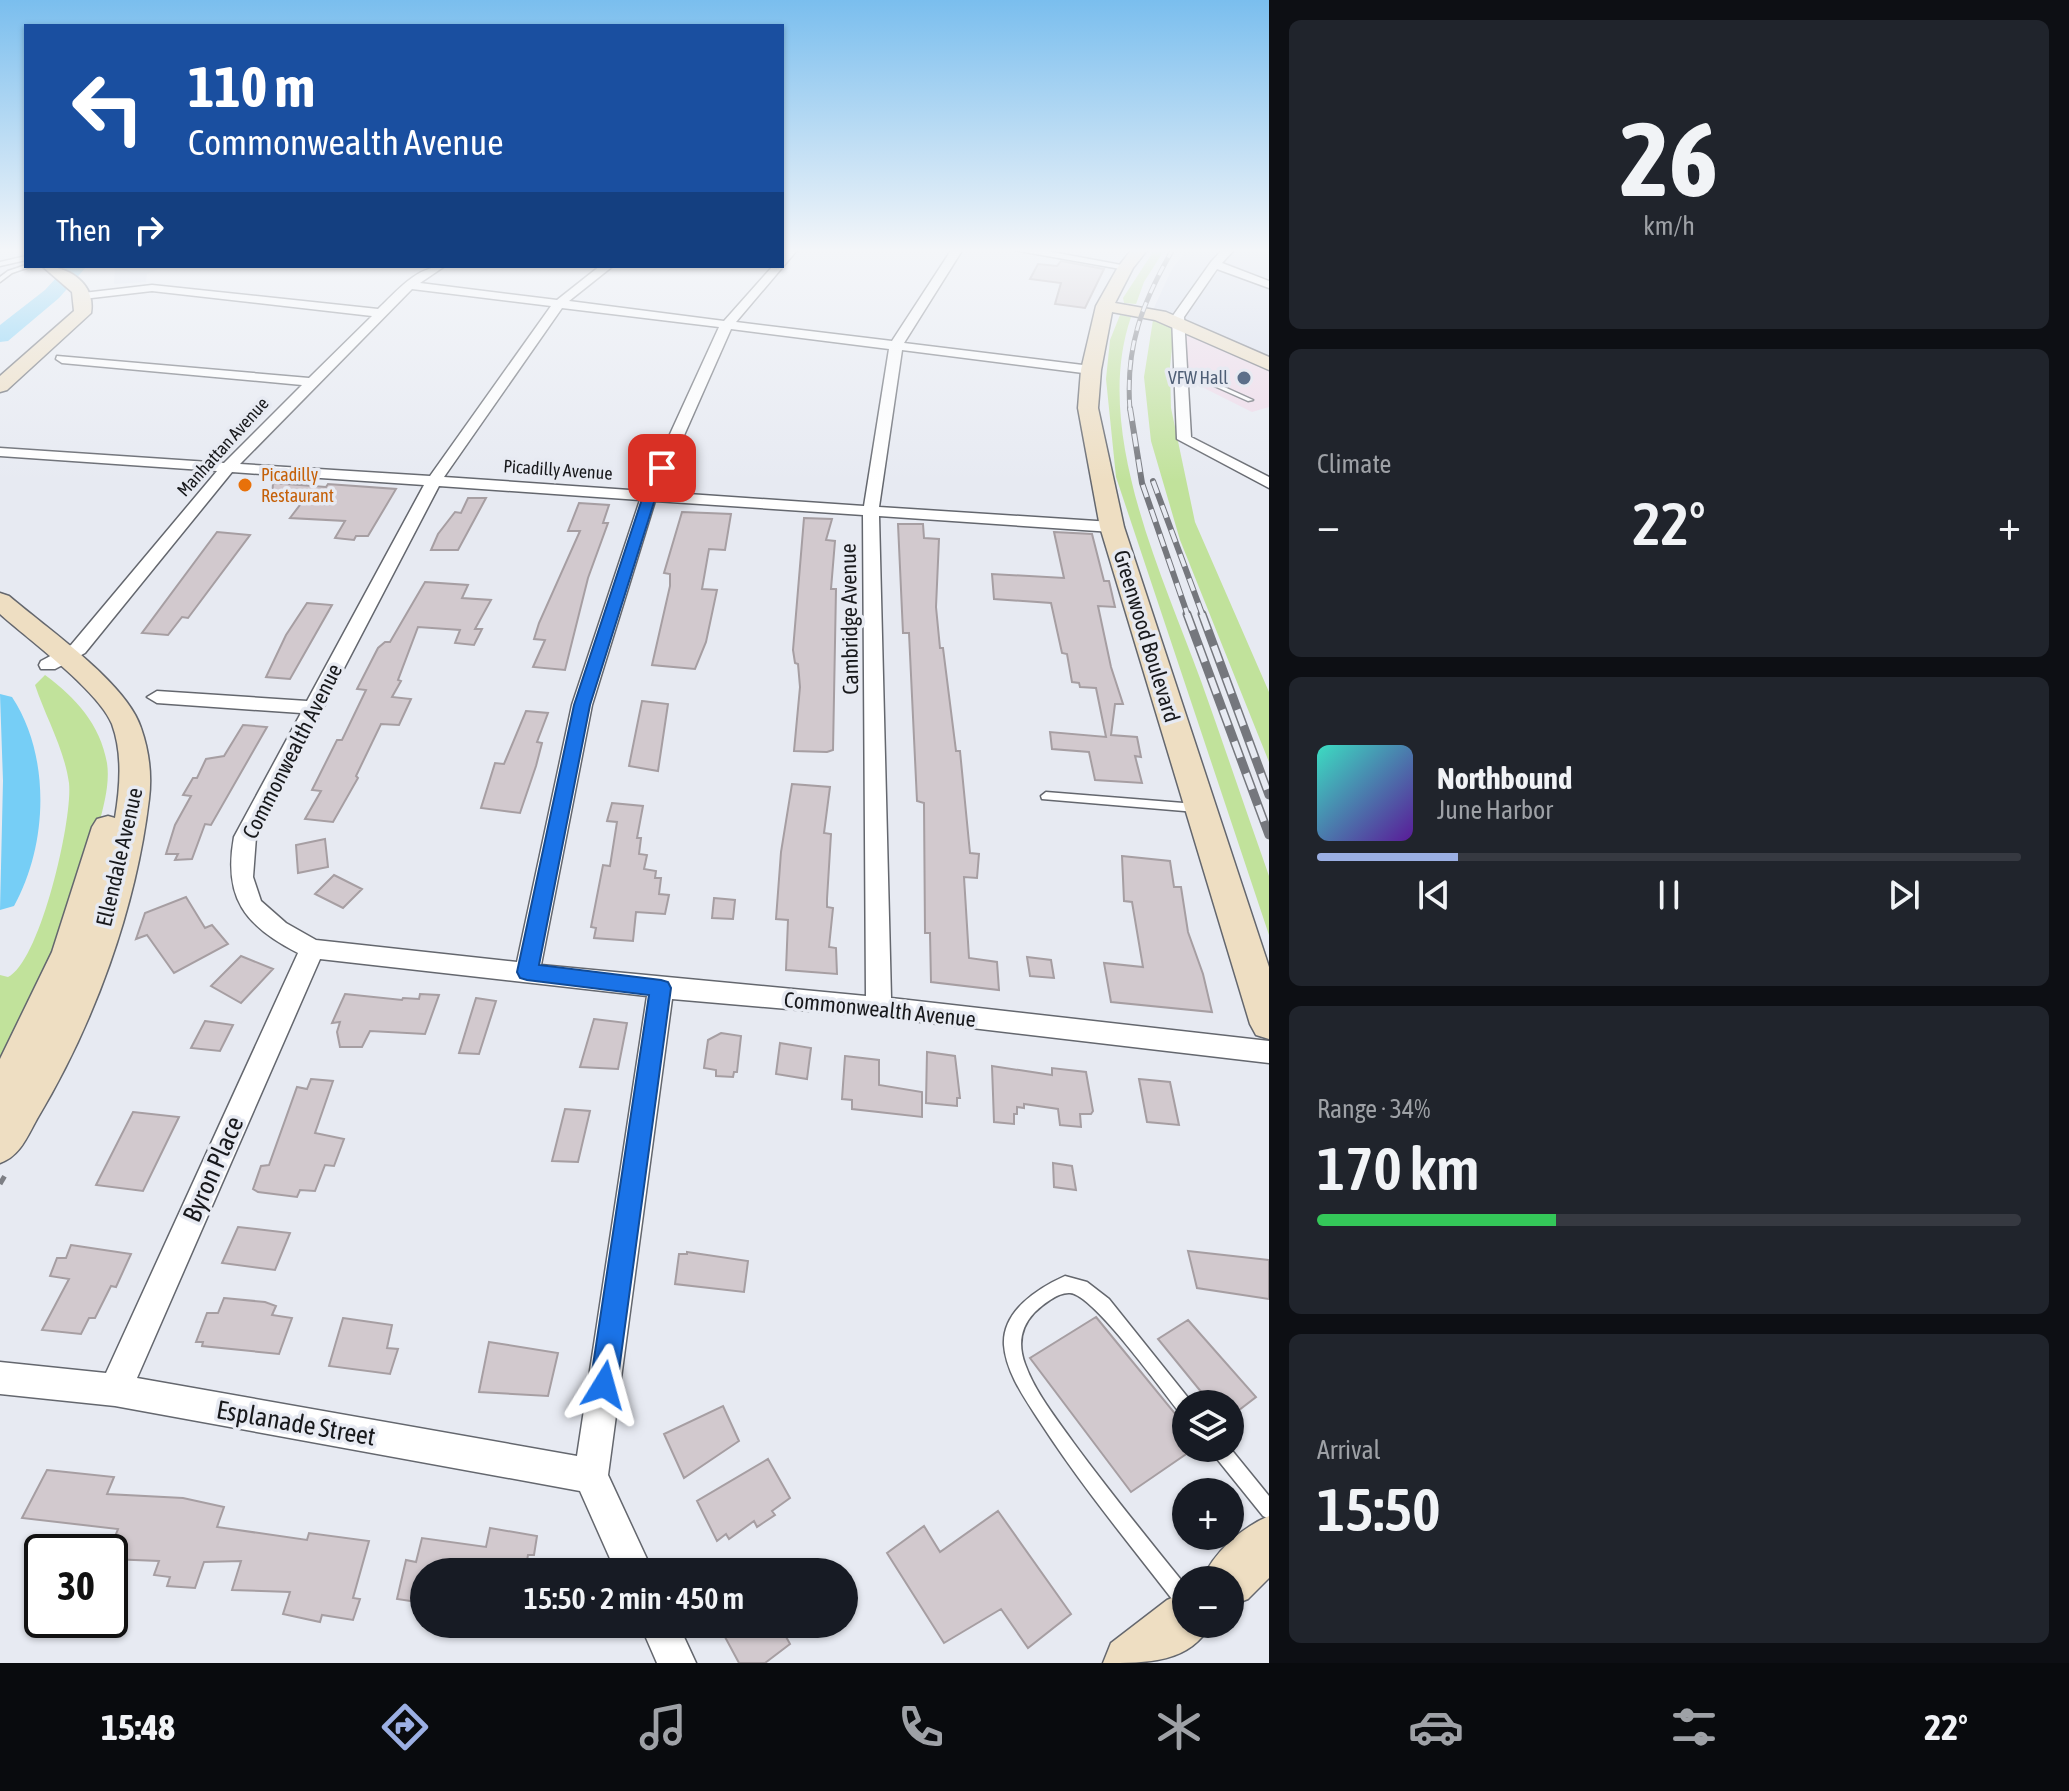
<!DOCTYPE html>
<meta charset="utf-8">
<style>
:root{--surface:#171b24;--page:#20242c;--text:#f1f3f6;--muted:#9ea1a6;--line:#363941;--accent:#9bafe3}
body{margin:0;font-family:"Asap Condensed",sans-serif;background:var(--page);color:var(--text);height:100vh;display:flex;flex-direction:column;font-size:30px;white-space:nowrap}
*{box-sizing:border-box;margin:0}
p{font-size:26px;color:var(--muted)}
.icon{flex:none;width:44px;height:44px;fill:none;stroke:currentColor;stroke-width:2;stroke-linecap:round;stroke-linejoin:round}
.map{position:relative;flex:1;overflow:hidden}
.drawer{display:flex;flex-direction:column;gap:20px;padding:20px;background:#0d0f14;width:800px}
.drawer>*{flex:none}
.hud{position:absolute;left:24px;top:24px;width:760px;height:244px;border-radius:0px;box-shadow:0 2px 6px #0004;background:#1a4fa0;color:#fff;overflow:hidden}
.buttons{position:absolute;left:1172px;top:1390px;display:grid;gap:16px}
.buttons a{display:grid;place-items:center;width:72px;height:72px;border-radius:50%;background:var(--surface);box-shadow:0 2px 6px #0004;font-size:40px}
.speed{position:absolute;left:24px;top:1534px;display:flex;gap:16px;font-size:40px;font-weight:700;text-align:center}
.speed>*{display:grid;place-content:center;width:104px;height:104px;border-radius:50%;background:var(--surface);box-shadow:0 2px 6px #0004;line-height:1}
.speed .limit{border:4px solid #111;border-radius:12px;background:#fff;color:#111}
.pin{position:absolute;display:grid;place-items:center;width:68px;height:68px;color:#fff;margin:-34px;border-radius:16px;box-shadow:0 4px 12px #0006}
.me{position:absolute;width:88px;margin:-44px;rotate:8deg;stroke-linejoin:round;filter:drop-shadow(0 0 6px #0008)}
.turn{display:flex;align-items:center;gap:28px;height:168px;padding:0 32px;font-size:36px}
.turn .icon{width:104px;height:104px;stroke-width:2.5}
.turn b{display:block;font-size:56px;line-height:68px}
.then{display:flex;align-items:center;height:76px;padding:0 32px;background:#0003;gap:16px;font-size:30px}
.big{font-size:60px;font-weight:600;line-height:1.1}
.drawer .card{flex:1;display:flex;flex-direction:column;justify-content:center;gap:12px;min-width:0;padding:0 28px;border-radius:12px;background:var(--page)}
.drawer .dial{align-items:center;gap:0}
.dial b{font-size:104px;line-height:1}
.song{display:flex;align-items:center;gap:24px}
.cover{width:96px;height:96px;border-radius:12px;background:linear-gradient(135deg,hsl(170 70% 55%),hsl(270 70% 35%))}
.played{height:8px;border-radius:4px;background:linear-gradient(90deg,var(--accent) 20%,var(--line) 20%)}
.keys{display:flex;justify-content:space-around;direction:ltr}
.heat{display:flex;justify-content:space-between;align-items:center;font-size:44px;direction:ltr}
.charge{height:12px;border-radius:6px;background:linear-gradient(90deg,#34c759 34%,var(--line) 0)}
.trip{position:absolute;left:410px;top:1558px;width:448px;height:80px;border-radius:40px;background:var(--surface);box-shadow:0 2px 6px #0004;font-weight:600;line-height:80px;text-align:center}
.menu{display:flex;height:128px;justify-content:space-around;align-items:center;background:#090b0e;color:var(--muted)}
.menu .icon{width:56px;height:56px}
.menu .on{color:var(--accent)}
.menu b{font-size:36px;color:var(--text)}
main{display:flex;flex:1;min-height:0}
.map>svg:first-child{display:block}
.commercial{fill:#eed9e8}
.built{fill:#d7ddec}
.green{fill:#c1e29b}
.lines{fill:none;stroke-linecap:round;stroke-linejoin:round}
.river{fill:#76cef6;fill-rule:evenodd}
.building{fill:#d2c9ce;stroke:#a69ea2;stroke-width:2}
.lane-casing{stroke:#64676e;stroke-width:3}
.street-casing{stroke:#64676e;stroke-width:3}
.secondary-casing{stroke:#64676e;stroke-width:3}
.path{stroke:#7d7f85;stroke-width:5;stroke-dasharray:9 5;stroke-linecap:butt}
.lane{fill:#fff;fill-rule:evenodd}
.street{fill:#fff;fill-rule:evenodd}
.secondary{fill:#eedec2;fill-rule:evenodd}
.rail-far2-casing{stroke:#75777d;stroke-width:5}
.rail-far1-casing{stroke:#75777d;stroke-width:6}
.rail-casing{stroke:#75777d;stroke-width:9}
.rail-far2{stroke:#e7eaf2;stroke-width:3;stroke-dasharray:10;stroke-linecap:butt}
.rail-far1{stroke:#e7eaf2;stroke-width:4;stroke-dasharray:13;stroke-linecap:butt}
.rail{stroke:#e7eaf2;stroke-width:6;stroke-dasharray:17;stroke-linecap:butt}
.route{fill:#1a73e8;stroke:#114b97;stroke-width:2}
.service-dot{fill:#5c6f8a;stroke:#e7eaf2;stroke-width:3}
.food-dot{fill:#e8710a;stroke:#e7eaf2;stroke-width:3}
.labels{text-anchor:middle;stroke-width:7;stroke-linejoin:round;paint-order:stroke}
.far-service-label{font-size:18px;fill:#4e5e75;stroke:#e7eaf2;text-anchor:end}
.far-street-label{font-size:18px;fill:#18191c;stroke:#e7eaf2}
.far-food-label{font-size:18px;fill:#c56008;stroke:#e7eaf2;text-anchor:start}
.street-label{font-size:22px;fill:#18191c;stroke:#e7eaf2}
.near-street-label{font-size:26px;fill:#18191c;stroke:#e7eaf2}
</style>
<main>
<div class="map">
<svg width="1269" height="1663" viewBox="0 0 1269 1663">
<rect width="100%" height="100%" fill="#e7eaf2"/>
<path class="commercial" d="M1189 335 1269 369V407L1252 412 1182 377 1185 338Z"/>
<path class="built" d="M1187 249H1223L1173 315 1153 310 1171 271Z
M1235 249 1269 251V282L1223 263Z
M115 266H167L147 274 146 282 114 284Z
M1219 270 1269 287V360L1184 322 1182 318Z"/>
<path class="green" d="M1155 249H1165L1144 282 1136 304 1124 303 1123 298Z
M1120 315 1131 317C1092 430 1162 574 1201 681 1224 745 1246 811 1269 876V935L1116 477 1106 379 1110 340Z
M1153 320 1174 329 1170 367 1171 408 1195 522 1269 692V762L1180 540 1151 441 1144 377Z
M45 675C76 698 100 724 107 763 110 783 104 805 99 824 79 913 38 992 0 1075V975L8 977C40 962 73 819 69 783 64 748 46 718 35 685Z"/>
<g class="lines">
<path class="river" d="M67 266H87L59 298 8 341 0 342V325L45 290Z
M0 694 12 697C51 756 48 845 14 906L0 910 3 781Z"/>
</g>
<path class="building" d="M1061 261 1104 269 1085 308 1055 304 1061 283 1030 279 1038 264 1057 266Z
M273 483 326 487 328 484 396 489 368 536H356L354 540 335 538 345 521 290 518 303 501 272 498Z
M468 498H486L458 550H431L438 534 455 512 461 513Z
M579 503 609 505 603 523H608L588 578 565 670 533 667 545 640 534 639 539 623 580 531H568Z
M682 512 731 514 725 550 709 549 702 589 717 590 706 642 695 669 652 665 670 586V574L664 573Z
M804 518 832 519 826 540 835 541 831 589H836L833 750 827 752 794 751 800 687 798 664 795 663 793 650Z
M898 524H923L924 538 939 539 936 607 940 648H943L956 751H960L970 853 979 854 977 878 964 877 969 958 997 962 999 990 931 982 930 933H925L924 803 917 801 909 633H903Z
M217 532 250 535 188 618 182 617 168 635 142 633Z
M1054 532 1092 534 1104 581H1109L1115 607 1098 606 1111 667 1123 704H1115L1111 735 1137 737 1141 757 1135 756 1142 783 1095 780 1089 752 1052 749 1050 732 1106 737 1096 688 1080 687 1079 683 1072 682 1067 654 1062 653 1051 603 994 599 992 574 1064 578Z
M425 582 468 585 462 598 491 600 475 629H482L474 645 455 643 460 630 418 627 398 680 401 681 392 697 411 699 399 725 381 724 356 776 358 778 333 822 305 819 321 791 312 790 337 740H342L366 690 357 689 378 648 385 642H390Z
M307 603 332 605 290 679 266 677 286 635Z
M642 701 668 704 658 771 629 766Z
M526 711 548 713 537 742 542 743 536 766 520 813 481 808 495 763 504 764Z
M243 725 267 727 211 825 205 824 192 859 175 860 178 854H166L175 825 191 796 183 795 193 778H197L206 759 224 756Z
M792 784 830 787 824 833 831 834 827 899V907L833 908 829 947 836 948 837 974 786 970 788 920 776 919 781 852Z
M612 803 643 806 637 838H641L639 854 647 855 644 869 656 871 655 878H661L659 894 669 895 665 914 636 912 633 941 594 938 596 928 591 927 603 865 610 866 617 822 607 821Z
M325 839 328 867 298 873 296 845Z
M1122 856 1170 861 1174 887H1181L1188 932 1203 974 1212 1012 1111 1002 1104 963 1143 967 1132 902 1124 901Z
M334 875 362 889 343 908 315 894Z
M186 897 205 928 212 925 228 944 174 973 147 935 136 939 145 913Z
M714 898 735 900 733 919 712 918Z
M241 956 273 969 241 1003 211 986Z
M1027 957 1051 960 1054 978 1030 976Z
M345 994 402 1000 403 998 419 999 420 994 439 995 425 1034 370 1031 362 1047H340L337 1032 340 1022 332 1023Z
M476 998 496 1001 479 1054 459 1053Z
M594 1019 627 1023 618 1069 580 1067Z
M205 1021 233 1025 220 1051 191 1048Z
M721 1033 741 1036 737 1072H734L733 1077 716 1076V1070L704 1068 708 1040Z
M780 1043 811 1048 807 1079 776 1074Z
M927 1052 955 1056 960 1098H957V1106L926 1103Z
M845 1056 879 1060V1085L922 1092V1117L852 1109V1100L842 1099Z
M992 1066 1052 1075V1068L1086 1072 1093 1111 1091 1114H1080L1081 1127 1060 1125 1058 1109 1024 1104V1108L1017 1107V1114H1014V1124L994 1122Z
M311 1079 333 1081 315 1133 344 1139 334 1166 325 1165 315 1191 300 1190 297 1197 258 1192 253 1189 261 1166 269 1165 297 1087 307 1089Z
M1139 1079 1170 1082 1179 1125 1147 1122Z
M565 1109 590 1111 578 1162 552 1161Z
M133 1112 179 1117 143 1191 96 1185Z
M1053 1163 1072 1166 1076 1190 1054 1187Z
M238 1227 290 1233 275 1270 222 1263Z
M71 1245 131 1254 116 1287 111 1286 95 1318H89L81 1334 42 1330 69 1279 50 1276 57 1258H66Z
M1188 1251 1269 1260V1299L1197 1288Z
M687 1252 748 1261 744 1292 675 1284 679 1254H687Z
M224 1298 265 1302 276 1306 272 1315 292 1318 279 1354 202 1346 203 1342H196L207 1313H218Z
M1096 1317 1186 1427V1448H1195L1131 1492 1030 1358Z
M343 1318 392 1325 387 1348 398 1349 390 1374 329 1366Z
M1188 1320 1256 1397 1230 1417V1404H1211L1158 1339Z
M489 1342 558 1353 548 1396 479 1392Z
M723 1406 739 1441 684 1478 664 1434Z
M768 1459 790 1498 772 1511 775 1515 757 1527 754 1521 729 1539 726 1534 717 1541 697 1501Z
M47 1470 114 1477 107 1494 183 1498 224 1507 217 1527 307 1540 309 1533 369 1541 353 1598 360 1599 353 1620 322 1615 320 1622 283 1614 290 1592 232 1590 241 1561 204 1562 195 1588 167 1586 170 1577 154 1575 159 1561 110 1559V1549L118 1529 22 1518Z
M998 1511 1071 1614 1028 1648 1001 1609 944 1643 887 1553 924 1526 940 1552Z
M490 1528 537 1536 534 1555H528L525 1572H424V1603L397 1599 406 1560 416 1562 422 1538 486 1547Z
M718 1624H779L790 1644 765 1663H739Z"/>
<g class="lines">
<g class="lane-casing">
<path id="lane" d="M26 256V260L0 266V262Z
M26 265 32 266 12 273 0 282V277L8 271Z
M1176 367H1180L1253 400 1248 401 1176 369Z
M1046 792 1196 804 1201 808 1196 812 1042 799 1041 796Z
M1065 1276 1087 1282 1109 1299 1193 1404H1186V1415L1180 1413C1162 1391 1093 1294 1070 1293 1058 1292 1042 1305 1034 1313 1020 1328 1018 1345 1025 1364 1035 1392 1056 1418 1073 1442 1109 1491 1148 1539 1186 1586V1610L1179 1608C1132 1547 1082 1487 1040 1422 1026 1400 1006 1373 1004 1345 1002 1311 1038 1288 1065 1276Z
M1211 1448H1230L1269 1496V1519L1263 1516 1213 1454Z"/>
</g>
<g class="street-casing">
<path id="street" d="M787 249H798L736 322 892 341 952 249H963L904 343 1091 366 1098 370 1091 374 902 350 879 507 1112 522 1120 527 1112 532 879 516 891 998 1269 1041V1063L879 1017 672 999 608 1475 653 1572H616L580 1491 115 1406 0 1394V1362L106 1373 298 953C245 926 223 898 234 837L301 713 157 703 147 697 157 691 307 701 424 485 232 472 85 653 55 669H41L39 665 41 661 71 645 217 471 0 456V448L224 463 302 385 62 363 56 359 57 356 309 378 372 316 152 291 83 299 77 296 83 293 152 285 378 309C397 291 417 266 445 266L420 283 557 300 600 266H613L569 301 724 321 773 266H782V255ZM412 289 551 306 430 476 240 464ZM562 308 719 327 644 491 444 477ZM731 329 889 349 864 506 659 492ZM439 486 640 500 572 705 517 962 316 940 286 923 261 901 253 877 256 837ZM655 501 863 515 866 996 541 965 592 705ZM320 959 647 996 577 1456 137 1378Z
M1008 249H1036L1132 267 1126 270Z
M1223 249H1235L1222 263 1269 281V288L1217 269 1184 317 1191 437 1269 477V488L1177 439 1172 317 1211 262Z
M640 1624H678L696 1663H657Z"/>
</g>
<g class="secondary-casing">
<path id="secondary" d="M1132 249H1148L1133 268 1115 303 1166 312 1269 357V370L1155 320 1112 312 1101 370 1098 408 1124 527 1269 967V1039L1256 1035 1250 1024 1100 527 1078 408 1081 370 1096 306 1118 267Z
M42 266C68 266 96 283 91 313L7 390 0 392V376L74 311 72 292Z
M0 593 9 596C45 627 127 683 141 728 149 751 152 775 149 799 136 909 94 1024 37 1119 27 1137 20 1156 0 1163V1059L52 952 92 827 97 819 108 816 115 818C120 788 123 754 112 724 98 690 29 640 0 614Z
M1269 1516V1578L1248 1599 1230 1606V1580H1202C1214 1552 1241 1528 1269 1516Z
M1186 1592V1624H1211C1190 1663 1148 1663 1103 1663L1111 1643 1167 1600Z"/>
</g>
<path class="path" d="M0 1184 7 1172"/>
<use href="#lane" class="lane"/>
<use href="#street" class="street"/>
<use href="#secondary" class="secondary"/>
<g class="rail-far2-casing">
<path id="rail-far2" d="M1130 410C1125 347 1142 303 1173 249"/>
</g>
<g class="rail-far1-casing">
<path id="rail-far1" d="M1130 408 1142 483 1188 616
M1153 481 1203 616"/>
</g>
<g class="rail-casing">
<path id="rail" d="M1187 614 1269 835
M1202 614 1269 795"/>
</g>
<use href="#rail-far2" class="rail-far2"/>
<use href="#rail-far1" class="rail-far1"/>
<use href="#rail" class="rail"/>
</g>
<linearGradient id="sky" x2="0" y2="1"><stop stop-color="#7abeee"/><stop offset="0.52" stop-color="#f4f6f9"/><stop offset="1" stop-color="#f4f6f9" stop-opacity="0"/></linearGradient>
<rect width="1269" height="482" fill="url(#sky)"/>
<path class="route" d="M662 464 668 468 656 496 590 705 539 965 661 980 668 982 671 988 617 1385 613 1394 604 1398 594 1394 590 1385 649 995 527 980 520 978 517 972 574 705 643 496 656 468Z"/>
<circle class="service-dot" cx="1244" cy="378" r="8"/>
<circle class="food-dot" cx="245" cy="485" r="8"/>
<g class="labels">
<g class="far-service-label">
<text x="1228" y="384">VFW Hall</text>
</g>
<g class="far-street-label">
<text transform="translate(223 447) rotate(-48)" y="6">Manhattan Avenue</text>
<text transform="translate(558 470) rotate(4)" y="6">Picadilly Avenue</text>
</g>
<g class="far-food-label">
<text x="261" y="481">Picadilly<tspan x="261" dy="21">Restaurant</tspan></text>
</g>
<g class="street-label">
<text transform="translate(849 619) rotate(-91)" y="8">Cambridge Avenue</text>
<text transform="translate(1147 636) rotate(73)" y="8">Greenwood Boulevard</text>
<text transform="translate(292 751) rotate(-63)" y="8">Commonwealth Avenue</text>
<text transform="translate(119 857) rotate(-77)" y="8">Ellendale Avenue</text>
<text transform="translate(880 1009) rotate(6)" y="8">Commonwealth Avenue</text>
</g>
<g class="near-street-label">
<text transform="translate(213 1169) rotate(-66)" y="9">Byron Place</text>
<text transform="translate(296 1423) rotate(10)" y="9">Esplanade Street</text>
</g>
</g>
</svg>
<div class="buttons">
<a><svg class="icon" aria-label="layers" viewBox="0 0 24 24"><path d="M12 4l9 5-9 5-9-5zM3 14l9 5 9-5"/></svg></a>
<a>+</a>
<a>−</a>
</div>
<div class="speed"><div class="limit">30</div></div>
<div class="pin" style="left:662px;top:468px;background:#d93025"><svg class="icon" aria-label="arrive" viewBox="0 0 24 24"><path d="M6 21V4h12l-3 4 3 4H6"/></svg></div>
<svg class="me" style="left:604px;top:1385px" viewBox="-20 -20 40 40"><path d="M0-17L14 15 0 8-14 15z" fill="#1a73e8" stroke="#fff" stroke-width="4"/></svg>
<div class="trip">15:50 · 2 min · 450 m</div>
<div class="hud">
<div class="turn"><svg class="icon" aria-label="left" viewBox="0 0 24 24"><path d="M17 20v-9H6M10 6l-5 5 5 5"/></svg><div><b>110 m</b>Commonwealth Avenue</div></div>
<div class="then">Then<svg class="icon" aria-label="right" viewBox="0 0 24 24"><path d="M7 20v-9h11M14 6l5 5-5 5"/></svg></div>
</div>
</div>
<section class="drawer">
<div class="card dial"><b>26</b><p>km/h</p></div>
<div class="card"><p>Climate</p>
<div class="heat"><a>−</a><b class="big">22°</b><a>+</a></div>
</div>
<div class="card">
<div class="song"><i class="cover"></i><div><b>Northbound</b><p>June Harbor</p></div></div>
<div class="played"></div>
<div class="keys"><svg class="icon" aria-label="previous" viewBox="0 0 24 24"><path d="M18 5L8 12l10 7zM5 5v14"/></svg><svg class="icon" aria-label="pause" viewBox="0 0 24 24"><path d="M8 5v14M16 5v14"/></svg><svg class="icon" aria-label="next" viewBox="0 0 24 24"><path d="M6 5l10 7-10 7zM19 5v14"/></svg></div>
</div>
<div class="card"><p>Range · 34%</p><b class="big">170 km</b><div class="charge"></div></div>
<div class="card"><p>Arrival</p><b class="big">15:50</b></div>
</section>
</main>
<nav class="menu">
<b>15:48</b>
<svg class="icon on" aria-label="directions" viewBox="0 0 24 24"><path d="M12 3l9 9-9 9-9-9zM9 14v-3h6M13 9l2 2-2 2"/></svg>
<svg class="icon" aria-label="music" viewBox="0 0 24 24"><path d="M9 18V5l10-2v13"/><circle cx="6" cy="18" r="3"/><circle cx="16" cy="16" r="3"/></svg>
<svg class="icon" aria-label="phone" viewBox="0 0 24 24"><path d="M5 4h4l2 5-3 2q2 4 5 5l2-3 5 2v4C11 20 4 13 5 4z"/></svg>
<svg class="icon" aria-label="climate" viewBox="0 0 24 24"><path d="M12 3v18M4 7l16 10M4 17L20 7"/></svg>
<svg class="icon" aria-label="car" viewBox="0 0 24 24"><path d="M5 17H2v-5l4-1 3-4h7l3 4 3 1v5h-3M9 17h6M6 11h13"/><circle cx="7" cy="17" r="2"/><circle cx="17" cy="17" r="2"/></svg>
<svg class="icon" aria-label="filters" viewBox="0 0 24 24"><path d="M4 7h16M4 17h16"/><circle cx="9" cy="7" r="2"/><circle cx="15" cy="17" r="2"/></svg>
<b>22°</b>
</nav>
